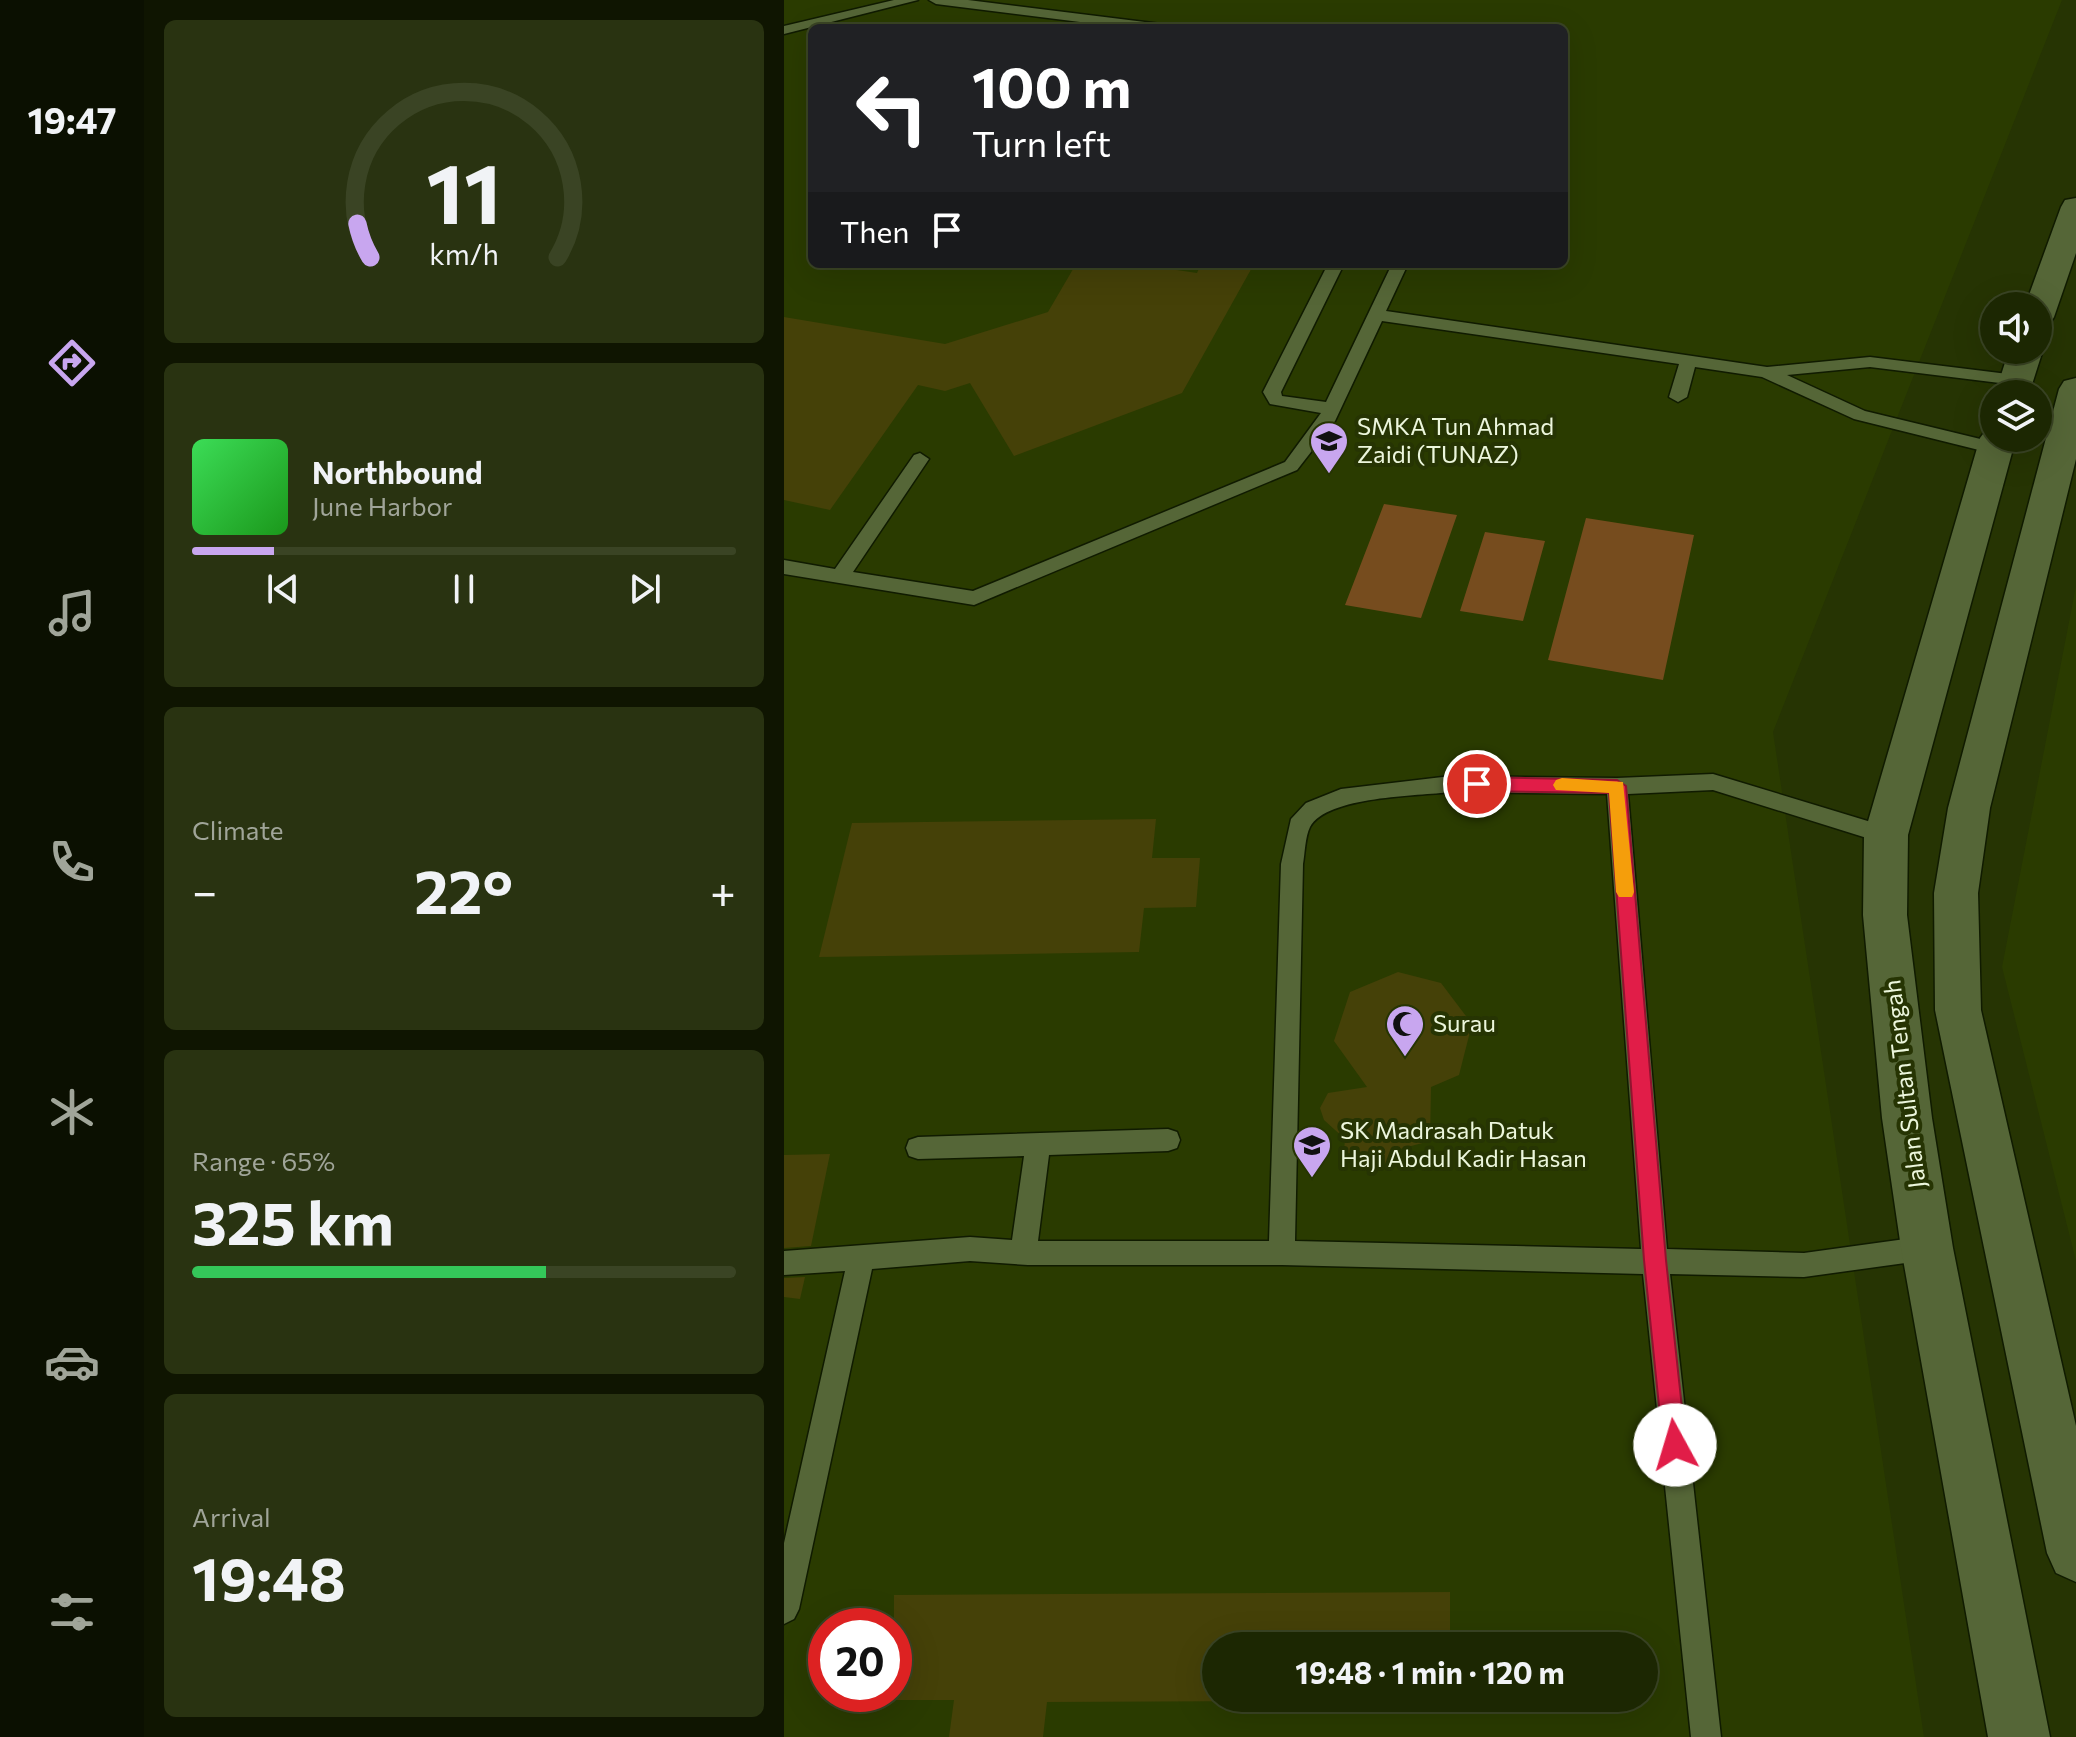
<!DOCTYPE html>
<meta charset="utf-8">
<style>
:root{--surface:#1c2702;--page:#293311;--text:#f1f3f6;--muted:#a0a599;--line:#3a4424;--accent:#c8a6ef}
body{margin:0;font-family:Commissioner,sans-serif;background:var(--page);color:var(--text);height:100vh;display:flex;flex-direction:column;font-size:30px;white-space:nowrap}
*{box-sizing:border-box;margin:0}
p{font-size:26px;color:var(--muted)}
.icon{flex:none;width:44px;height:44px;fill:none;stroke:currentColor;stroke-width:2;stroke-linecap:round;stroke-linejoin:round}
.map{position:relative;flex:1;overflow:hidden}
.details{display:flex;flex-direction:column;gap:20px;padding:20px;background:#0f1501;width:640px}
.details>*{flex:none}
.banner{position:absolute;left:24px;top:24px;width:760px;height:244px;border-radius:12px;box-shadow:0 8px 32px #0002,0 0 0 2px var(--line);background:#202124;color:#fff;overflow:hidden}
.tools{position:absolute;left:1196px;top:292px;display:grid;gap:16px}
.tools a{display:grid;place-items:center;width:72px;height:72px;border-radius:50%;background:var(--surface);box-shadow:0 8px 32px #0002,0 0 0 2px var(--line);font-size:40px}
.speed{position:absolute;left:24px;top:1608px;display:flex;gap:16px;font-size:40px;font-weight:700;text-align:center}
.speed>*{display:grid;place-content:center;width:104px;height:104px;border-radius:50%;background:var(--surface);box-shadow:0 8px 32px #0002,0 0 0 2px var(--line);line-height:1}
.speed .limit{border:12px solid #d22;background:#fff;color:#111}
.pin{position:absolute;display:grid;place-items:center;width:68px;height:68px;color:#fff;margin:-34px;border:4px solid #fff;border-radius:50%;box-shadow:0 2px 8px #0007}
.me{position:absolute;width:88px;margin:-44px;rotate:354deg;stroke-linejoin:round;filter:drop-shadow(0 0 6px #0008)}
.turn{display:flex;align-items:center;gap:28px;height:168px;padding:0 32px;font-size:36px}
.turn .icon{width:104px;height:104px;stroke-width:2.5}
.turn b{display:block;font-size:56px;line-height:68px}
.then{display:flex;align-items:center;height:76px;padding:0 32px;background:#0003;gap:16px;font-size:30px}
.big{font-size:60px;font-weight:700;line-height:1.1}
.details .widget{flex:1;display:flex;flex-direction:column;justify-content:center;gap:12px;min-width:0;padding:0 28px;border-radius:12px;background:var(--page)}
.details .dial{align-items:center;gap:0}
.dial svg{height:208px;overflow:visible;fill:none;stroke:var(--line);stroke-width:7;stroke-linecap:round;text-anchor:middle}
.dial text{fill:var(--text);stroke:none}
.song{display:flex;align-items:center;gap:24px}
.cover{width:96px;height:96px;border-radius:12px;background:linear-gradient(135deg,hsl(130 70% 55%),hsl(120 70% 35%))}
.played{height:8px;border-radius:4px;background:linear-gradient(90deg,var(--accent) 15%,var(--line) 15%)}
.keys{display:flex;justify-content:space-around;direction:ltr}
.heat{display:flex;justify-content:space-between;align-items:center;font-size:44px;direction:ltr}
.charge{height:12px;border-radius:6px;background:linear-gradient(90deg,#34c759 65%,var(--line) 0)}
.trip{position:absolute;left:418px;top:1632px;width:456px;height:80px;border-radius:40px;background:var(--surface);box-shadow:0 8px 32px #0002,0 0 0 2px var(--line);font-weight:700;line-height:80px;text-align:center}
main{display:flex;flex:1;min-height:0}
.menu{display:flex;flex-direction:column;width:144px;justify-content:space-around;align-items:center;background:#0b1001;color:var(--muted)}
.menu .icon{width:56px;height:56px}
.menu .current{color:var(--accent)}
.menu b{font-size:36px;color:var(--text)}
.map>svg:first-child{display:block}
.built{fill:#2a3b00;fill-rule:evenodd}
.green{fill:#764c1e}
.building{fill:#454108}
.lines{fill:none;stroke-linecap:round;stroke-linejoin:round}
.lane-casing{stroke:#101b00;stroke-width:3}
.secondary-casing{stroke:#101b00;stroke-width:3}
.lane{fill:#556637;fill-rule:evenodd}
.secondary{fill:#556637;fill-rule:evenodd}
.route{fill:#e11d48;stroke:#92132f;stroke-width:2}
.slow{fill:#f59e0b}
.labels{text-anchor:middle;stroke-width:8;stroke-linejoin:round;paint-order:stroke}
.poi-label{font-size:24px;fill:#ecf6dc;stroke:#263403;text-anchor:start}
.street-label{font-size:24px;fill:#ecf6dc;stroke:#263403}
</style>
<main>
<nav class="menu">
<b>19:47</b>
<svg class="icon current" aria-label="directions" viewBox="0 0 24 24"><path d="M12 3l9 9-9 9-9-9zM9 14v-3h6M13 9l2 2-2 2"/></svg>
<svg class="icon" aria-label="music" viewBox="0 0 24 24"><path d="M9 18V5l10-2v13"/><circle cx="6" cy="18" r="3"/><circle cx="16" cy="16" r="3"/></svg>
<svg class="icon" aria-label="phone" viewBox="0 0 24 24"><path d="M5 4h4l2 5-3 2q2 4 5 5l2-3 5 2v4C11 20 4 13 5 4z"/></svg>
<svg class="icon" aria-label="climate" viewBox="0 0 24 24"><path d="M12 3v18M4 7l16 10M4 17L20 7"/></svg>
<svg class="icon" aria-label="car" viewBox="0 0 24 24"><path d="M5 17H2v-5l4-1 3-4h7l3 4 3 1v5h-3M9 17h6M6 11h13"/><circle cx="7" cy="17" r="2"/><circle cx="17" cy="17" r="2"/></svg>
<svg class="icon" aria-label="filters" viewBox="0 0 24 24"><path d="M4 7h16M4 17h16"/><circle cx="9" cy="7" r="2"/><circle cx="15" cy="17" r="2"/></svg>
</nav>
<section class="details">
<div class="widget dial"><svg viewBox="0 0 100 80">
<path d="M14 69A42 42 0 1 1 86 69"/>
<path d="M14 69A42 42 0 0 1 9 56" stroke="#c8a6ef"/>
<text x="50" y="56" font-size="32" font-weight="700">11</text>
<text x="50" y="72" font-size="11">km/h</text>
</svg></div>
<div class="widget">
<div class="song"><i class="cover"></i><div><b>Northbound</b><p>June Harbor</p></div></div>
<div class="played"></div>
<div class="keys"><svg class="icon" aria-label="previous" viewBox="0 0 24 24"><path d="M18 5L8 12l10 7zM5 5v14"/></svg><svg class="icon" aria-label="pause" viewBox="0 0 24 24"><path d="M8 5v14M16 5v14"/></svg><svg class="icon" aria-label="next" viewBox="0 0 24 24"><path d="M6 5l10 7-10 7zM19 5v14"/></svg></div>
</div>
<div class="widget"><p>Climate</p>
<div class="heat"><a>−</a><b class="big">22°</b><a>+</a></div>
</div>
<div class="widget"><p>Range · 65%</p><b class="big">325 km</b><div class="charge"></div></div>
<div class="widget"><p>Arrival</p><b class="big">19:48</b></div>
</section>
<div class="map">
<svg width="1292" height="1737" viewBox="0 0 1292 1737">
<rect width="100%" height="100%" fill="#263403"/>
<path class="built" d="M0 0H1278L989 732 1140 1737H0ZM28 28H780V264H28ZM42 1626H110V1694H42ZM432 1646H860V1698H432Z
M1292 586V1261L1218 967Z"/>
<path class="green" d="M600 504 673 515 637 618 561 605Z
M802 518 910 535 879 680 764 660Z
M701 532 761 541 739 621 676 611Z"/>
<path class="building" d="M292 264H352L413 273 417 264H470L398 393 230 456 186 383 161 391 134 385 46 510 0 500V317L161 344 264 312Z
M372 819 368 858H416L412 907 360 908 355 952 35 957 68 823Z
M614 972 657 983 688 1024 675 1075 647 1087 646 1141 616 1149 599 1167 584 1171 568 1168 560 1151 561 1139 540 1120 536 1108 544 1093 583 1087 550 1041 566 992Z
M46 1154 27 1246 0 1248V1155Z
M21 1277 16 1299 0 1297V1278Z
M666 1592V1646H432V1698L666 1700 263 1702 259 1737H165L170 1700H110V1595Z"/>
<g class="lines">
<g class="lane-casing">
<path id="lane" d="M110 0H134L0 34V26Z
M145 0H184L377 24 384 28H344L152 4Z
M544 264H560L497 392 498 396 542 402 608 264H624L602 311 983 367 1086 357 1232 375 1241 380 1232 385 1086 367 1003 375 1081 411 1217 444 1220 448 1211 454 1070 419 978 377 911 367 903 397 894 402 885 397 895 364 598 321 551 421 513 470 190 605 0 574V560L51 569 130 455 136 453 145 459 69 572 189 591 501 462 537 413 486 404 479 392Z
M929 774 1110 829 1113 835 1110 841 1102 844 929 790 844 794 883 1249 1020 1253 1143 1236 1152 1239 1156 1248 1152 1257 1143 1260 1020 1277 886 1274 937 1737H907L859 1274 498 1265H244L186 1261 88 1269 15 1609 10 1619 0 1624V1543L61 1271 0 1275V1251L186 1237 228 1240 240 1156 134 1159 125 1156 122 1148 125 1140 134 1137 384 1129 393 1132 396 1140 393 1148 384 1151 265 1155 254 1241H485L497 864 507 819 522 803 557 789 667 776 833 778ZM667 792 823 794 857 1249 511 1241 519 864C521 853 521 837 526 827 543 796 634 796 667 792Z"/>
</g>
<g class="secondary-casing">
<path id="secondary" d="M1292 198V253L1270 317 1266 324 1254 327V306H1241L1277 207 1281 200Z
M1254 343 1259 350 1245 394H1211L1225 350H1254Z
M1292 378V459L1206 808 1194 893 1197 1010 1292 1426V1582L1272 1573 1263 1553 1151 1010 1150 893 1164 808 1275 389 1280 381Z
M1210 428V438H1232L1124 835 1123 915 1148 1118 1169 1248 1266 1737H1204L1117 1248 1098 1118 1079 915 1080 835 1196 438 1202 430Z"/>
</g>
<use href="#lane" class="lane"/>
<use href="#secondary" class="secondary"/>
</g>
<path class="route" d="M693 777 833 780 842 786 882 1260 902 1445 899 1453 891 1457 883 1453 879 1445 860 1260 825 793 693 791 685 784Z"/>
<path class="slow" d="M778 778 839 782 850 892 848 897H835L832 892 825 793 772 790 769 785 772 780Z"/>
<defs>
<g id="school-pin" transform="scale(2)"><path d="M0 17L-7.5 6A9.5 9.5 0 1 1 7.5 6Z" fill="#c8a6ef" stroke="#263403"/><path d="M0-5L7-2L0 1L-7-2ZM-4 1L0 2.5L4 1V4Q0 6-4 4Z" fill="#111"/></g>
<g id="mosque-pin" transform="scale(2)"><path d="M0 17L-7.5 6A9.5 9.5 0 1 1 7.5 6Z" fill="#c8a6ef" stroke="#263403"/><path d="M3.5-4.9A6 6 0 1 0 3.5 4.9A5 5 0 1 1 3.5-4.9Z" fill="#111"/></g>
</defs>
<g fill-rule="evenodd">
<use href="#school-pin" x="545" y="441"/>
<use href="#mosque-pin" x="621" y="1024"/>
<use href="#school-pin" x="528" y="1145"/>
</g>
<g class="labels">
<g class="poi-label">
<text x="573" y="435">SMKA Tun Ahmad<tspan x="573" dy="28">Zaidi (TUNAZ)</tspan></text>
<text x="649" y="1032">Surau</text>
<text x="556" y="1139">SK Madrasah Datuk<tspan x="556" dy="28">Haji Abdul Kadir Hasan</tspan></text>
</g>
<g class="street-label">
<text transform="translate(1121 1084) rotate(-97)" y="8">Jalan Sultan Tengah</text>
</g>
</g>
</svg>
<div class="tools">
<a><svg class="icon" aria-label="sound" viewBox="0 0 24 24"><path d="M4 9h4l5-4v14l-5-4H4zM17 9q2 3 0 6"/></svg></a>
<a><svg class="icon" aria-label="layers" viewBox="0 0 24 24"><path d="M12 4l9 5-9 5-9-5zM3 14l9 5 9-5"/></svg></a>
</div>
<div class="speed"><div class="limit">20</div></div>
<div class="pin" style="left:693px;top:784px;background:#d93025"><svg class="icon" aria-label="arrive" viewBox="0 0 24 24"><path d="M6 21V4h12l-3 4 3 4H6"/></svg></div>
<svg class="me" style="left:891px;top:1445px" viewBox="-20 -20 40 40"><circle r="19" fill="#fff"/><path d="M0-13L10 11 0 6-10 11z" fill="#e11d48"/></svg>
<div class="trip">19:48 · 1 min · 120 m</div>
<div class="banner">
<div class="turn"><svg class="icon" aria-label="left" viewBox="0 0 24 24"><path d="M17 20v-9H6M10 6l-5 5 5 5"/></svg><div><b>100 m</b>Turn left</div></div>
<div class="then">Then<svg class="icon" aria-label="arrive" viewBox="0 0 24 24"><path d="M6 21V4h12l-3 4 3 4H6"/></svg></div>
</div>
</div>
</main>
